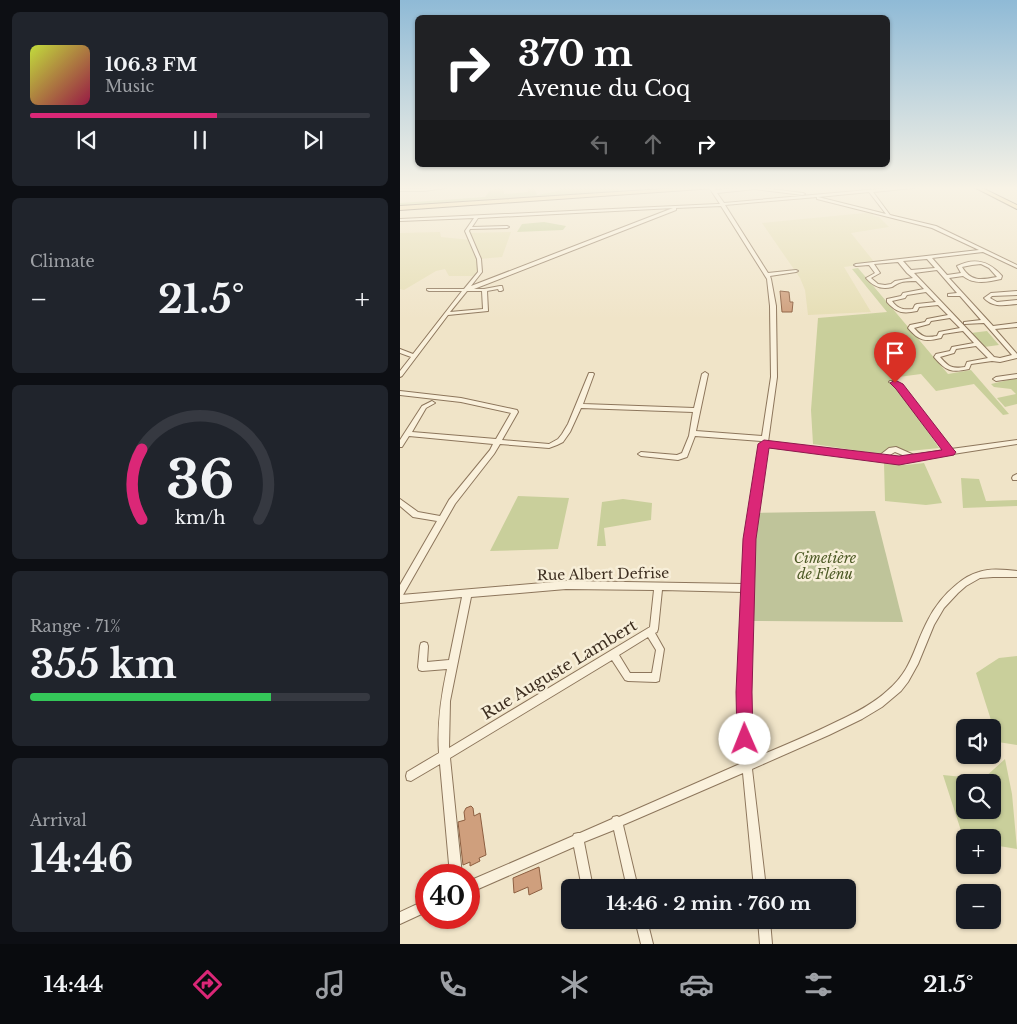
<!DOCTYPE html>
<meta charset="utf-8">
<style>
:root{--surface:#171b24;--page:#20242c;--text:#f1f3f6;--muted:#9ea1a6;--line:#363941;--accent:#db2777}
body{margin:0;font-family:"Libre Baskerville",serif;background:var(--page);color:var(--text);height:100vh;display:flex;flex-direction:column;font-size:19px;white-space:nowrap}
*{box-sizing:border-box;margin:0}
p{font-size:16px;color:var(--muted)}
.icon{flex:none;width:28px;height:28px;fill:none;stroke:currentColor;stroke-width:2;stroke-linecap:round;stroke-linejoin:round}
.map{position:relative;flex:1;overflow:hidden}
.details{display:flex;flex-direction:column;gap:12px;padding:12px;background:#0d0f14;width:400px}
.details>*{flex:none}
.hud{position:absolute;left:15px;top:15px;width:475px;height:152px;border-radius:8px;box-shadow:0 1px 4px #0004;background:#202124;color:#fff;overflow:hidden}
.controls{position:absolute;left:556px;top:719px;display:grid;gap:10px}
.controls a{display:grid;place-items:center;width:45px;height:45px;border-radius:8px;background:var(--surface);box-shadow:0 1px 4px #0004;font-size:25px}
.speed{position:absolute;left:15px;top:864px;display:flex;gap:10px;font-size:25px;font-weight:700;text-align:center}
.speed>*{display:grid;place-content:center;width:65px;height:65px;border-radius:50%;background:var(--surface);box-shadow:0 1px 4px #0004;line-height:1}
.speed .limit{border:8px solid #d22;background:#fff;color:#111}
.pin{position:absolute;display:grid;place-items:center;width:42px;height:42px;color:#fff;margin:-51px -21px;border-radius:50% 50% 50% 0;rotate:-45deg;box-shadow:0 0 5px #0007}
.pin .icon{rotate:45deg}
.me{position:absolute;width:55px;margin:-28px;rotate:359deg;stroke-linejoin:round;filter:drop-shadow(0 0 4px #0008)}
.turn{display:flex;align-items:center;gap:18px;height:105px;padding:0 20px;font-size:22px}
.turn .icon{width:65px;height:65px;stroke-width:2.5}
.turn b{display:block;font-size:35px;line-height:42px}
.lanes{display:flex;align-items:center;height:48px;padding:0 20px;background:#0003;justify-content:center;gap:25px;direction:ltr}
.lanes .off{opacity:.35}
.big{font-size:38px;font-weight:700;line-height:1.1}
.details .tile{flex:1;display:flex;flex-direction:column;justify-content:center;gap:8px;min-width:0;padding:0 18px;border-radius:8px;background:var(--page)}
.details .dial{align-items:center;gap:0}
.dial svg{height:130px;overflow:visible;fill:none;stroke:var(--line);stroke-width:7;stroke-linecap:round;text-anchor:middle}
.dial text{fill:var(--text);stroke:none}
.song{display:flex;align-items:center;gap:15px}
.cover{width:60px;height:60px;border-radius:8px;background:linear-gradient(135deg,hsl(70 70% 55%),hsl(340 70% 35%))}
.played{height:5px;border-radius:2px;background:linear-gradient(90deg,var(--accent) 55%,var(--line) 55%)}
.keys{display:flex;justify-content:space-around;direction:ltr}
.heat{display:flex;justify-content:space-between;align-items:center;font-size:28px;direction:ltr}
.charge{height:8px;border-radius:4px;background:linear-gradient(90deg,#34c759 71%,var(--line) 0)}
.trip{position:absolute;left:161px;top:879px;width:295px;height:50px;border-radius:8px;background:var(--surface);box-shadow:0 1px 4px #0004;font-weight:700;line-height:50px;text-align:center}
.menu{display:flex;height:80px;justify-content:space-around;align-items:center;background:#090b0e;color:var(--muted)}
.menu .icon{width:35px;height:35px}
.menu .active{color:var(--accent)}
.menu b{font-size:22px;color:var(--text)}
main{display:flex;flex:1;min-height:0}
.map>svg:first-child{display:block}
.farmland{fill:#e6deb5}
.green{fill:#c9cf9b;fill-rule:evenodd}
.cemetery{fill:#bfc49a}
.building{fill:#cf9f7d;stroke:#8d5f41}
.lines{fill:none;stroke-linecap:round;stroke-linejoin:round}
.minor-casing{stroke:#8d765c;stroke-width:2}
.major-casing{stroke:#5b4430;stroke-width:2}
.minor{fill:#faf1dc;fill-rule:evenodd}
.major{fill:#f3d9a0;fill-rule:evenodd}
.minor-bridge-casing{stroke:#8d765c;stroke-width:5.5;stroke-linecap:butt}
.minor-bridge{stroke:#faf1dc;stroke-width:4.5}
.route{fill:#db2777;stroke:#8e194d}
.labels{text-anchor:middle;stroke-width:5;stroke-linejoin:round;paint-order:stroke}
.park-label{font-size:14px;font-style:italic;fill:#4d5a26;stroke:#f7eed8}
.street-label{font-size:14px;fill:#3d2e20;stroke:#f7eed8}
.near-street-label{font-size:16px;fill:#3d2e20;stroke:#f7eed8}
</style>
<main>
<section class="details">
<div class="tile">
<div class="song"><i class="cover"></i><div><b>106.3 FM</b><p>Music</p></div></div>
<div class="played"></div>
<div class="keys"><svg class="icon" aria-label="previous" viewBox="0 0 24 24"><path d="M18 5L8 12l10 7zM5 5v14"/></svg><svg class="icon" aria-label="pause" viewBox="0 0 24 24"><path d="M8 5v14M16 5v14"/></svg><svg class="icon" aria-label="next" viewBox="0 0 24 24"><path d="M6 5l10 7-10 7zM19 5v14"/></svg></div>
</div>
<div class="tile"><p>Climate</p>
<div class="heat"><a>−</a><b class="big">21.5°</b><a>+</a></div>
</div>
<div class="tile dial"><svg viewBox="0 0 100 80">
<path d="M14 69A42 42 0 1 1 86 69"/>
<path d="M14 69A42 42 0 0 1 14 26" stroke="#db2777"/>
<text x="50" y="56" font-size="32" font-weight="700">36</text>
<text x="50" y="72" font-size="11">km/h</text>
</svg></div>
<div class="tile"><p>Range · 71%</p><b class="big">355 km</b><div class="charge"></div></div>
<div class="tile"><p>Arrival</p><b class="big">14:46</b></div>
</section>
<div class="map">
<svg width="617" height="944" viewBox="0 0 617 944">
<rect width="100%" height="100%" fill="#f0e4c8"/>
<path class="farmland" d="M475 212 473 216 479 217 489 227 451 233 475 263 444 267 471 312 408 315 405 290 400 278 362 223Z
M40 232 41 237 71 240 68 233 111 232 102 257 79 259 78 276H49L45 269 36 271 4 290 0 289V233Z"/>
<path class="green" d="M127 187H133L137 195 158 191 160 187H219V193L0 207V203L85 197 90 190 103 188 104 194 128 192Z
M144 222 166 226 163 230 117 232 122 224Z
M458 268 548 374 571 370 609 414 603 415 574 384 536 391 521 374 491 378 539 448 480 454 413 444 411 410 418 318 487 312 452 269Z
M587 331 599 345 584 347 571 333Z
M617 378V404L605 407 597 398 616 394 611 389 594 387 591 384Z
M484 463 506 465 524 463 542 503 526 505 485 501Z
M561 478 579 479 586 501 617 500V506L563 508Z
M118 496 169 498 158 549 90 551Z
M223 499 252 503 251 520 204 528 206 546H197L202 502Z
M617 656V745L598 742 576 673 599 658Z
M605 759 612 794 617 849 593 845 592 838H565L564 840 543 775 583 779ZM565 782H592V810H565Z"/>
<path class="cemetery" d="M475 511 503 622 346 621 353 513Z"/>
<path class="building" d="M380 291 389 292 390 302H393L392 312H382Z
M71 806 73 808 74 816 80 813 86 855 79 858 80 861 70 866V862L63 865 58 822 65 820 64 812 66 808Z
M139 867 142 889 129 895 128 887 114 893 113 878Z"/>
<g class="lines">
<g class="minor-casing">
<path id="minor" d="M40 187H51L24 191H0V189H24Z
M354 187 403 193 405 194 403 195 355 189 317 193 324 203 501 187H515L513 188 473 192 490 215 536 226 617 265V268L583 252 532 258 547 275 561 273 557 266C575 257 589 261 602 276L601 279C588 282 574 285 563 276L549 278 593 326 617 323V327L595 329 617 354V358L600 362 592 361 571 364 569 369C551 373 546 371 534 357L536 354 550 351 552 347 574 343 563 331 543 334 541 338C525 342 519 341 508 328L510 325 525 322 527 319 548 315 538 305 519 307 517 311C503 314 497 313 487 302V299L501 296 503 293 524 289 516 281C510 281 504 281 499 283 496 284 494 286 492 287 481 290 473 286 466 278L475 273 469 265 456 266 454 265 456 264 579 250 532 228 417 199V197L325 205 368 273 396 270 398 271 396 272 370 276 371 279 376 306 377 377 368 442 480 455 489 448 496 447 514 455 544 450 498 387 489 382 490 381H494L502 385 551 449 617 440V444L553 454 550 455H548L503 461 500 459 501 457 505 456 495 452 488 456 496 457 497 459 494 461 367 447 354 539 349 692 352 759C381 747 410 735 438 721 455 713 473 704 487 691 513 669 513 648 528 620 535 606 545 594 556 585 563 579 571 574 579 572 591 568 605 570 617 571V577H593L580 578 566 586 558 593 544 608 534 625 518 664 508 682 501 691 482 707 462 719 429 735 352 769 366 888H354L343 773 223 825 238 888H227L214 830 184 842 193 888H182L174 847 69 893V881L173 836 174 834 178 833H180L212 819 213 817 217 816 219 817 342 763 339 692 344 592 262 590 258 629 257 632 255 633 264 649 259 681 256 682 228 681 225 680 212 660 50 758 62 875H50L40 764 11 781 7 780 6 776 7 772 39 753C37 724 41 697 47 669L22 671 19 670 18 667 20 646 21 643 24 642 27 643 28 646 27 662 49 660 62 597 0 603V585L37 521 13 517 0 506V499L18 512 40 516 49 500 90 450 93 444 9 436 2 447H0V440L22 406 32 401 35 403 26 408 12 432 96 439 111 413 61 402 0 395V391L61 398 117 410 118 412 102 440 149 444 158 439 162 434 168 424 189 373H193L194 374 183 404 294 408 302 374 305 372 308 374 296 431 362 436 371 377 370 306 367 279 321 206 276 208V210L74 289H84L100 286H102L103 290 101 291H99L98 289 87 291 88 311 48 315 2 376 0 377V371L11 357 0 353V349L13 354 62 291H29L27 290V289H64L78 272 77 259 65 231 74 218 0 221V219L317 204H320L312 192 313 190ZM469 192 486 214 418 197ZM273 208 71 286 82 272 81 259 69 231 70 229 107 228 109 227 107 226 72 227 78 218ZM527 259 535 268 511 270 503 261ZM498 262 507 273 513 278 495 281 491 284 485 285 478 284 471 278 480 273 474 264ZM581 264 589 268 597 277C581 280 571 282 562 267L572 265ZM537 270 557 293 548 294V296H560L581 320 564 322V324L584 323 612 355 600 358 594 357 514 273ZM67 291H82L83 309 50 312ZM526 292 536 302 517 304 515 305 513 309C503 310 498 309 492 301L505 298 507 295ZM550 318 560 328 539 332 537 336C525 338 522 337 514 328L529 324 531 321ZM576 346 588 358 567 362 565 367C551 369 549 367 540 357L554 353 556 349ZM181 408 293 412 289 436 282 453 277 455 241 452 238 454 241 456 278 460 287 457 295 436 361 441 346 539 344 584 166 581 1 595H3L55 504 94 454 100 444 149 448 157 445 163 442 170 432ZM166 589 254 590 250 627 49 748 50 701 71 597ZM248 637 256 650 252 673H230L219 655Z
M617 291V295L592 296 590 298 597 302 617 300V304C605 305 593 308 584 298L591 293Z
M617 374V378L596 381 593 379 596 377Z
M617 474V480H613L612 478 613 476Z
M26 900V912L0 924V912Z
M235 920H247L253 944H241Z
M358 920H370L372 944H360Z"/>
</g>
<g class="major-casing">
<path id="major" d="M294 187H317L315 188 0 210V206Z
M574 187H580L617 205V209Z"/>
</g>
<use href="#minor" class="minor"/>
<use href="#major" class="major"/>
<g class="minor-bridge-casing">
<path id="minor-bridge" d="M311 187 314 191"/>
</g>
<use href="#minor-bridge" class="minor-bridge"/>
</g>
<linearGradient id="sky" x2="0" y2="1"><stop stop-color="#8fbad6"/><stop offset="0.59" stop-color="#f8f3e6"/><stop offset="1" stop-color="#f8f3e6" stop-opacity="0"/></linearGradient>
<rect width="617" height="319" fill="url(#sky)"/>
<path class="route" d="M495 380 503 384 554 450 556 452 554 455 499 465 369 448 356 539 352 692 353 739 351 745 345 747 339 745 337 739 336 692 343 539 358 444 364 440 499 456 542 450 496 389 490 383Z"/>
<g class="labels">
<g class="park-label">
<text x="425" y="563">Cimetière<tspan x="425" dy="16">de Flénu</tspan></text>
</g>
<g class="street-label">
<text transform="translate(203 574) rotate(-1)" y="5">Rue Albert Defrise</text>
</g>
<g class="near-street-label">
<text transform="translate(159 669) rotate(-31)" y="6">Rue Auguste Lambert</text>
</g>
</g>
</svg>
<div class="controls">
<a><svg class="icon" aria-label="sound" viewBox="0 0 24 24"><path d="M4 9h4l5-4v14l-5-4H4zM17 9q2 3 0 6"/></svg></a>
<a><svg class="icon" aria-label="search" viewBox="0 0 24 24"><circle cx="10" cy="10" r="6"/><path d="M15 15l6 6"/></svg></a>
<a>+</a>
<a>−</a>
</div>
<div class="speed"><div class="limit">40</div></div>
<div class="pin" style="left:495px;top:383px;background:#d93025"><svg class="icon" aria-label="arrive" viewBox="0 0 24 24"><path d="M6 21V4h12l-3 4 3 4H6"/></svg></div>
<svg class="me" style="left:345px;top:739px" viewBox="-20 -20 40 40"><circle r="19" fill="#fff"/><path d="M0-13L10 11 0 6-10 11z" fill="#db2777"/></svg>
<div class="trip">14:46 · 2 min · 760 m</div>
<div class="hud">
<div class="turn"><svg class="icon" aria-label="right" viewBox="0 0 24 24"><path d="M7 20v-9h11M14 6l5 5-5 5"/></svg><div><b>370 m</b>Avenue du Coq</div></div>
<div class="lanes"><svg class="icon off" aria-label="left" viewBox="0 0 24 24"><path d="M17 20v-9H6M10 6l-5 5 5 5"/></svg><svg class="icon off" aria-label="ahead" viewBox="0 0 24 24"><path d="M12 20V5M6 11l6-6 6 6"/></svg><svg class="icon" aria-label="right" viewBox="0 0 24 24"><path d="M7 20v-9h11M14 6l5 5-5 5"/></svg></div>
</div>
</div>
</main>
<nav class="menu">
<b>14:44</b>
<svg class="icon active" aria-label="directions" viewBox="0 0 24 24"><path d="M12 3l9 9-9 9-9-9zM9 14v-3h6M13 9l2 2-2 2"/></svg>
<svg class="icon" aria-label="music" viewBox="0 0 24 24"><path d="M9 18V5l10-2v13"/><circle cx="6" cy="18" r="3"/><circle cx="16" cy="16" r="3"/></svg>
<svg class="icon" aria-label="phone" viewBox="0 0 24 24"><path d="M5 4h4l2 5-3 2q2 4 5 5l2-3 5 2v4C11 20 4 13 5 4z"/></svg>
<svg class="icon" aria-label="climate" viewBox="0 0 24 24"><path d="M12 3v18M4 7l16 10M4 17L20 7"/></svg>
<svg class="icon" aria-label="car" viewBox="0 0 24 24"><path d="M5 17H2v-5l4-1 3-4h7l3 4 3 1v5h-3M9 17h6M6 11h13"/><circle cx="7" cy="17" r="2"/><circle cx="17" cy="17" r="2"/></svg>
<svg class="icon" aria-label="filters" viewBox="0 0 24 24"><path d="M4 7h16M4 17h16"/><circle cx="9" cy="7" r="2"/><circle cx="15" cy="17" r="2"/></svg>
<b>21.5°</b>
</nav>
